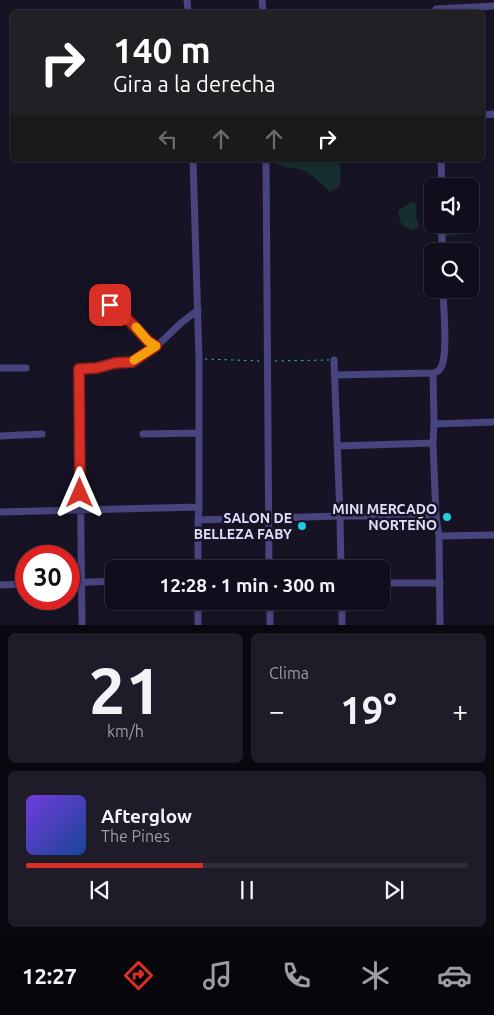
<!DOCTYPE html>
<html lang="es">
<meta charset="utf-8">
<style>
:root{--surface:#100e1c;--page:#1e1c29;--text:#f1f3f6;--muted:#9c9ca3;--line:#302e3b;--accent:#d93025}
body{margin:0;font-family:Ubuntu,sans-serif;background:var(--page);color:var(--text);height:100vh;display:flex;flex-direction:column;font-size:19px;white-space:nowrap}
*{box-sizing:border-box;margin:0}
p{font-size:16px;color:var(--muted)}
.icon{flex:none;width:28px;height:28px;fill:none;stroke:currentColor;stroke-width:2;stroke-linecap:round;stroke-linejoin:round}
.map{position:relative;height:625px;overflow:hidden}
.side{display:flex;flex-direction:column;gap:8px;padding:8px;background:#09080f;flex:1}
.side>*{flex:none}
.hud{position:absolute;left:10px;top:10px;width:475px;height:152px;border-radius:8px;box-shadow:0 1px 4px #0004,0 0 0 1px var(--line);background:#202124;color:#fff;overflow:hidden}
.tools{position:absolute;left:424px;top:178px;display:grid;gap:10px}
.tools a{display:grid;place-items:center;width:55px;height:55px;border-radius:8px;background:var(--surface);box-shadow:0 1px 4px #0004,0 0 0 1px var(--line);font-size:25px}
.speed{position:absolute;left:15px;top:545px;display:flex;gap:10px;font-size:25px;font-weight:700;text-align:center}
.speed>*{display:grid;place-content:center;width:65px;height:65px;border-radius:50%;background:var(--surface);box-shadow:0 1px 4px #0004,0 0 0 1px var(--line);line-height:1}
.speed .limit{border:8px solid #d22;background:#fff;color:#111}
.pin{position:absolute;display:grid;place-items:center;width:42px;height:42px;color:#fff;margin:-21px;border-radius:10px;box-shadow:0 2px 8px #0006}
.me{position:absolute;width:55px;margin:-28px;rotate:0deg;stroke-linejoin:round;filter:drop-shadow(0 0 4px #0008)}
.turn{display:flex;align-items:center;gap:18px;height:105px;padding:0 20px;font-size:22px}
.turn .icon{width:65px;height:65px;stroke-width:2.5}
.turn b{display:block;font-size:35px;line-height:42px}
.lanes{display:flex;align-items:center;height:48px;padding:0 20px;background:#0003;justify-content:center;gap:25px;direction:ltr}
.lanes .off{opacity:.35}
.big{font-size:38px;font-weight:700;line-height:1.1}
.side .widget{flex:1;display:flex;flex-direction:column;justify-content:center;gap:8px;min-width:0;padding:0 18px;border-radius:8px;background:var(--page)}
.side .dial{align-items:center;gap:0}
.dial b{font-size:65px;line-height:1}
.song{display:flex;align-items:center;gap:15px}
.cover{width:60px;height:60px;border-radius:8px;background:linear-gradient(135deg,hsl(260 70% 55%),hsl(220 70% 35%))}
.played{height:5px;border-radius:2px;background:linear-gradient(90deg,var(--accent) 40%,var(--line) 40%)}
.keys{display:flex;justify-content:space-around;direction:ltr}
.heat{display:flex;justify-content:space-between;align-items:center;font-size:28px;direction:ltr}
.side .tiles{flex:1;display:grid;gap:8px;grid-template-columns:1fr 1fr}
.widget:last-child{grid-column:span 2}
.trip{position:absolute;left:105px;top:560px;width:285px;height:50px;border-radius:8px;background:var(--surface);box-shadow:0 1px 4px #0004,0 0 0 1px var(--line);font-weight:700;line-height:50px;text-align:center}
.tabs{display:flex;height:80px;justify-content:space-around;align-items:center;background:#06060b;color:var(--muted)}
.tabs .icon{width:35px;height:35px}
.tabs .selected{color:var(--accent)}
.tabs b{font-size:22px;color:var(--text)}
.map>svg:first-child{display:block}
.green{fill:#162f2e}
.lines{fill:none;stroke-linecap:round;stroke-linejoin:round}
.path{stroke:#40aaa5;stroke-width:1;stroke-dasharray:2.5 4;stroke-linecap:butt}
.minor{stroke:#47447e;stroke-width:7}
.route-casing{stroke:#8d1f18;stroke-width:12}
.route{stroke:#d93025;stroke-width:9}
.slow{stroke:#f59e0b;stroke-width:9}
.poi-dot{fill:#20cce2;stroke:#161325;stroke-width:2}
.labels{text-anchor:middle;stroke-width:5;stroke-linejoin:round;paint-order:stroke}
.poi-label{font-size:14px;font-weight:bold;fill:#e0dcfa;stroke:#161325;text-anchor:end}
</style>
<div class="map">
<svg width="494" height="625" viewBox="0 0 494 625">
<rect width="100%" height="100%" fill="#161325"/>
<path class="green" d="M276 160H339L341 177 339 187 330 192C321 184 312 172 299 169 292 168 286 167 278 165Z
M412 202 416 204C418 213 413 215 419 224L417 228 411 230 407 227 403 226 400 221 398 211Z
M435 224H468C471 229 469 232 464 235L459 234 455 237 451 235 442 239 437 236V226Z"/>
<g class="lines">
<path class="path" d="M205 359 261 361
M275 361 329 360"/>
<path class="minor" d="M187 0 188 12
M262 0 263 12
M436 9 494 6
M482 115 494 114
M193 160 199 359V507
M266 160 269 569
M441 160 442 186
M442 224V251
M110 305 120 311 148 341 156 346
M334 360 340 516 341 569
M0 368H26
M433 373C437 372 438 372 440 369 449 358 443 305 443 289
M334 375 433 373 434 424 433 443 436 516
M434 424 494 422
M143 434 199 433
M0 436 42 434
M337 446 433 443
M0 512 199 507 198 520 340 516H436L439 536 440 625
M198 520V569
M439 536 494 535
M69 583 114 581
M381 583H440
M0 585 26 584
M198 601V625
M270 601V625
M342 601V625
M82 625 79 369 97 368 115 363 132 362 160 343 181 323 198 310"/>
</g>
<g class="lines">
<g class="route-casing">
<path id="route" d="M80 493 79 369 97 368 115 363 132 362 156 346 148 341 120 311 110 305"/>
</g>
<use href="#route" class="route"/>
<path class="slow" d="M134 360 156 346 148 341 136 327"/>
</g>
<g class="poi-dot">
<circle cx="447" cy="517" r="5"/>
<circle cx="302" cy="526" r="5"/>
</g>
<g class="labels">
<g class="poi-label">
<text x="437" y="514">MINI MERCADO<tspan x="437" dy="16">NORTEÑO</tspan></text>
<text x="292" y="523">SALON DE<tspan x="292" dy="16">BELLEZA FABY</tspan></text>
</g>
</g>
</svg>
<div class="tools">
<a><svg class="icon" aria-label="sound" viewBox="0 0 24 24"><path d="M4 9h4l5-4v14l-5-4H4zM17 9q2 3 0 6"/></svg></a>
<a><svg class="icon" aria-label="search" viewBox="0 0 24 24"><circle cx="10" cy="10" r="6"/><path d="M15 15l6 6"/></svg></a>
</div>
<div class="speed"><div class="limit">30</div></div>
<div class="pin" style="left:110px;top:305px;background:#d93025"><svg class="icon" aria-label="arrive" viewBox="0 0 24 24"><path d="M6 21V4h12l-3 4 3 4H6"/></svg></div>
<svg class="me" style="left:80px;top:493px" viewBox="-20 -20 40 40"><path d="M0-17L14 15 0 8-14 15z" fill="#d93025" stroke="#fff" stroke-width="4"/></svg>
<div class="trip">12:28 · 1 min · 300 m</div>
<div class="hud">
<div class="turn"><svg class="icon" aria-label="right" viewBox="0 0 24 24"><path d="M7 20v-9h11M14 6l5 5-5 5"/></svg><div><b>140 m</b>Gira a la derecha</div></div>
<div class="lanes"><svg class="icon off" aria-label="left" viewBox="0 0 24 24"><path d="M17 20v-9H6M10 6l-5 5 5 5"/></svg><svg class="icon off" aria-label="ahead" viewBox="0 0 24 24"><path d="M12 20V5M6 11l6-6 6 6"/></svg><svg class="icon off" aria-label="ahead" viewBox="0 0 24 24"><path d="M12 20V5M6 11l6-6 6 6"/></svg><svg class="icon" aria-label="right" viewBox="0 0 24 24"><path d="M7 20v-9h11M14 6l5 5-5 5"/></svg></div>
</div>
</div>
<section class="side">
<div class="tiles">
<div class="widget dial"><b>21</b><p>km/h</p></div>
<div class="widget"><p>Clima</p>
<div class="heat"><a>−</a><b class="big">19°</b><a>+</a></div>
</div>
<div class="widget">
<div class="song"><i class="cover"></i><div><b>Afterglow</b><p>The Pines</p></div></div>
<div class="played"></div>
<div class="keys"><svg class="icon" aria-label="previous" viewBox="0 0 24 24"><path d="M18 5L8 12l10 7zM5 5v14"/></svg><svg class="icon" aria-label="pause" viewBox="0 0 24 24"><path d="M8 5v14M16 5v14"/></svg><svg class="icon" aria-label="next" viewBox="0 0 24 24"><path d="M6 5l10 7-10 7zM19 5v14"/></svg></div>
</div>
</div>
</section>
<nav class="tabs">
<b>12:27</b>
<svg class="icon selected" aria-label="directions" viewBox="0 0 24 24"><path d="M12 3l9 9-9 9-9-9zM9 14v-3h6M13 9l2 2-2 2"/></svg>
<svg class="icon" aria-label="music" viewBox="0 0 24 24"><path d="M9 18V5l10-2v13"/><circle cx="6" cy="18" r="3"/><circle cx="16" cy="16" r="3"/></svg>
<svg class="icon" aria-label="phone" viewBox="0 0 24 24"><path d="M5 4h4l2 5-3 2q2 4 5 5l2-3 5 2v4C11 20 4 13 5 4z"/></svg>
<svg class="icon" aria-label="climate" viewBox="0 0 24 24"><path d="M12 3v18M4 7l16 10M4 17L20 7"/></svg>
<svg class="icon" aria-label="car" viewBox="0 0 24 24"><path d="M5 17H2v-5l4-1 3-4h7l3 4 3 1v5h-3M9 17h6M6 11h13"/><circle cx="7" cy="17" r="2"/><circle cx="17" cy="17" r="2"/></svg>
</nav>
